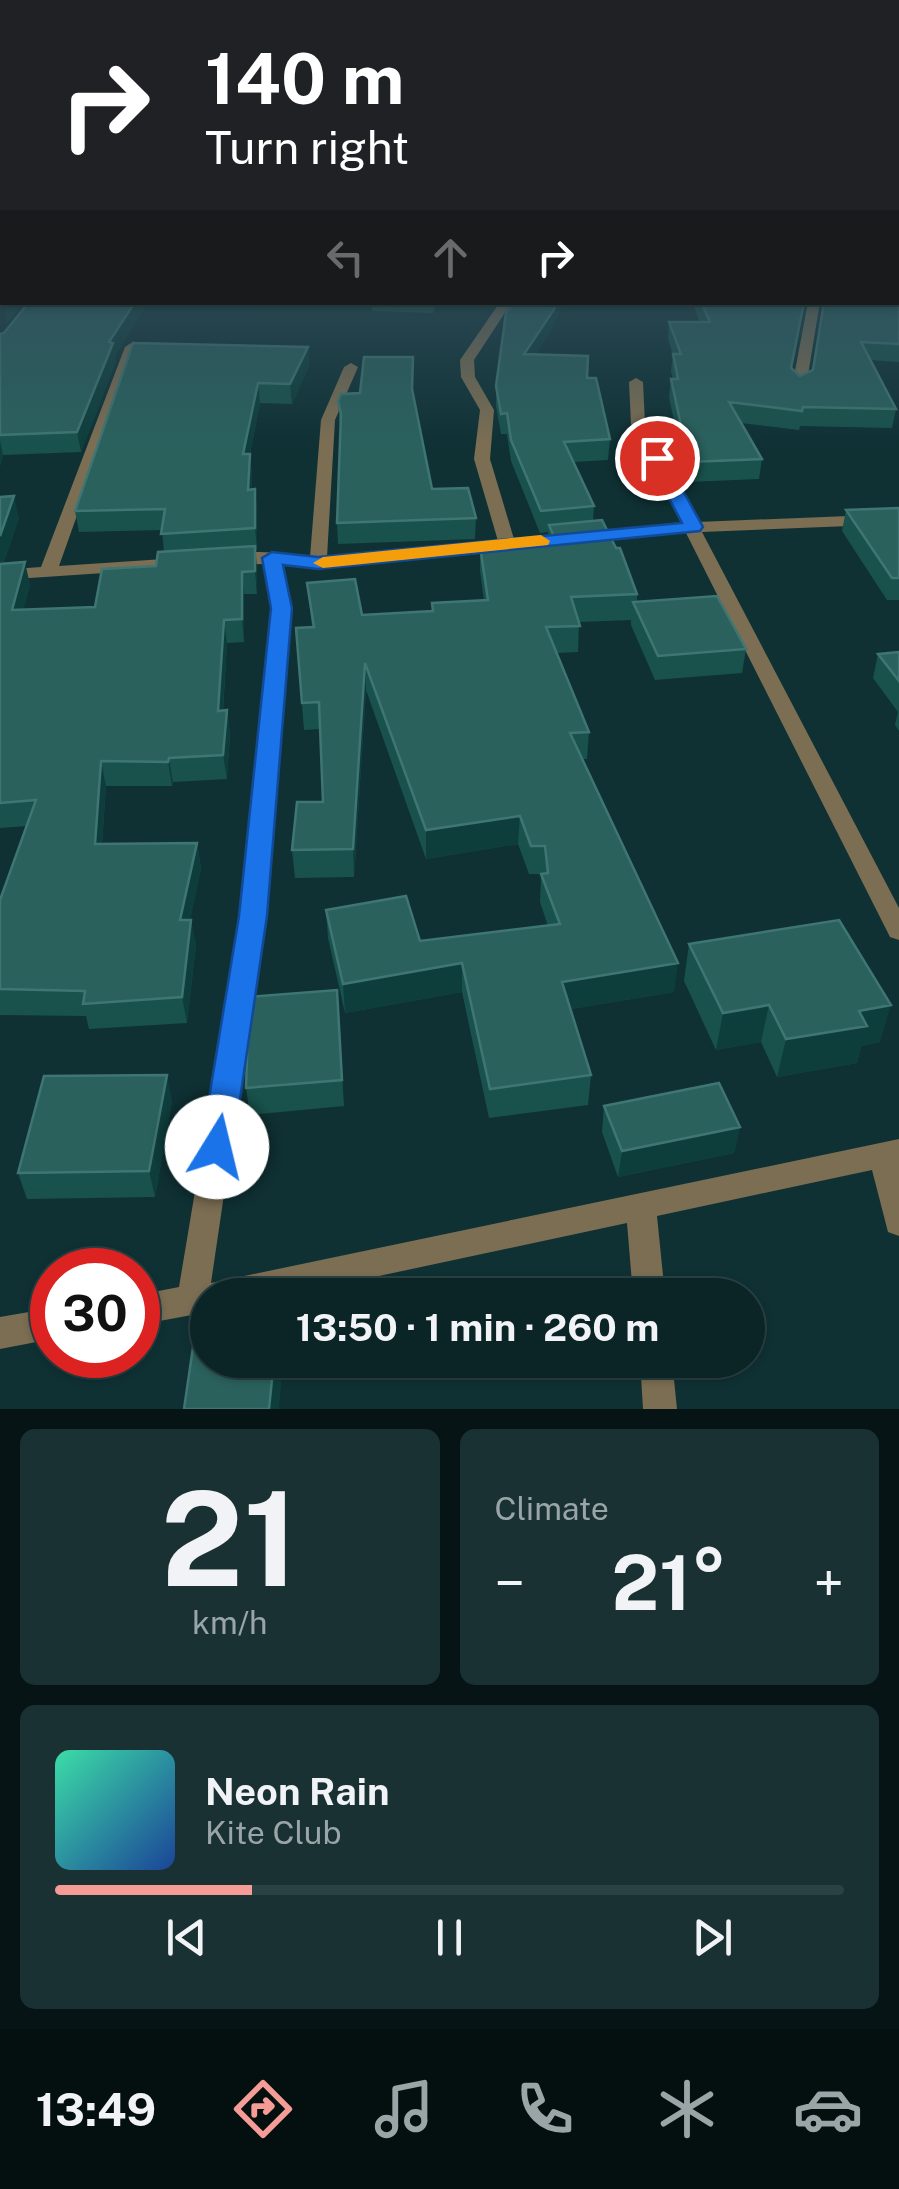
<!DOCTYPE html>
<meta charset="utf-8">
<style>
:root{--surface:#0b2527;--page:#193133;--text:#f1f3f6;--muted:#9aa5a7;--line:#2b4244;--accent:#f59c96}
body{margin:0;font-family:"Public Sans",sans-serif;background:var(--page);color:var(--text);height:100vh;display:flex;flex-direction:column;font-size:38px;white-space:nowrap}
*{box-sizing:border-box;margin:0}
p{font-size:32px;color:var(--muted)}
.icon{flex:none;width:55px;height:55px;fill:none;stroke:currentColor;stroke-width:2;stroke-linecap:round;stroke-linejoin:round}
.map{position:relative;height:1409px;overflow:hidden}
.details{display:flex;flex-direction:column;gap:20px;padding:20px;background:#061415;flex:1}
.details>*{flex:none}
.hud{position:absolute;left:0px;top:0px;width:900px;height:305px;box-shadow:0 2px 8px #0004,0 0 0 2px var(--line);background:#202124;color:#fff;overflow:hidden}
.speed{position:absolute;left:30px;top:1248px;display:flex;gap:20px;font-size:50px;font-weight:700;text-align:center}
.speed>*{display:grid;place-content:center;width:130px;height:130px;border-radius:50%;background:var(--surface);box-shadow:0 2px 8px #0004,0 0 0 2px var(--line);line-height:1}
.speed .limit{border:15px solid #d22;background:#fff;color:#111}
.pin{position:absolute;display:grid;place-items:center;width:85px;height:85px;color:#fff;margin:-42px;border:5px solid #fff;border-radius:50%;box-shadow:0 2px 10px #0007}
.me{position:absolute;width:110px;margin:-55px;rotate:9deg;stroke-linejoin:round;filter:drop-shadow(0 0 8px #0008)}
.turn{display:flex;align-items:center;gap:35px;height:210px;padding:0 40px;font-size:45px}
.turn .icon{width:130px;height:130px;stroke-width:2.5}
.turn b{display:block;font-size:70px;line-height:85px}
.lanes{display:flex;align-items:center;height:95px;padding:0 40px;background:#0003;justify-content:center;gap:50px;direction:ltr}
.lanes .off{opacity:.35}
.big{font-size:75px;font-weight:700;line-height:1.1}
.details .widget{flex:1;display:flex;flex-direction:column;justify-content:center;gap:15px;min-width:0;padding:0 35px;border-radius:15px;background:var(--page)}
.details .dial{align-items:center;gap:0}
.dial b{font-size:130px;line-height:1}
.song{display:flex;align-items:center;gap:30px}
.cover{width:120px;height:120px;border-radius:15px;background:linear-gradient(135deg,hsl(160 70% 55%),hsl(220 70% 35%))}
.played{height:10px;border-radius:5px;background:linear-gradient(90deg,var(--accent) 25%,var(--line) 25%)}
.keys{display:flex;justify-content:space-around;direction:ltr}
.heat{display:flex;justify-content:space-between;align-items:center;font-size:55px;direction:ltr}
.details .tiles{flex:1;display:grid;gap:20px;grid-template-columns:1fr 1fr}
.widget:last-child{grid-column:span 2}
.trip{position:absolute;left:190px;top:1278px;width:575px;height:100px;border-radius:50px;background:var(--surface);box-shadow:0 2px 8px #0004,0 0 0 2px var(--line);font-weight:700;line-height:100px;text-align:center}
.menu{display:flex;height:160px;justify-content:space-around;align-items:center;background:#040f10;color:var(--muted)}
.menu .icon{width:70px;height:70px}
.menu .on{color:var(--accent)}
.menu b{font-size:45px;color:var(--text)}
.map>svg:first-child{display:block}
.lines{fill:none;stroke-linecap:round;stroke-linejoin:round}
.street{fill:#7c6e53;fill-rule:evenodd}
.wall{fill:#19524c}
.shaded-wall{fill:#0e3e3c}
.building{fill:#2a615d;stroke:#3f7572;stroke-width:2.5}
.route{fill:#1a73e8;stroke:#114b97;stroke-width:2.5}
.slow{fill:#f59e0b}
</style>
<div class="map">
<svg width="899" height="1409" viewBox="0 0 899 1409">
<rect width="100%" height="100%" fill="#0f3134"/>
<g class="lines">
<path class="street" d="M500 302H512L474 360 475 377 494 410 490 459 514 539 681 523 631 424 629 382 636 378 643 382 645 424 697 522 899 514V524L702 532 899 908V940L890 937 887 931 686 533 318 568 281 564 290 608 265 916 211 1283 899 1139V1236L888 1232 872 1170 657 1216 665 1295H633L627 1223 290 1295H208V1312L138 1325V1295L179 1287 241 916 272 608 264 564 233 565 224 560C245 546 285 554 310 557L321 420 344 367 351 363 358 367 335 420 327 557 498 541 474 459 480 410 461 377 460 360Z
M808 302H820L806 387 799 391 792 387Z
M131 343 137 347 59 566 179 558 188 563 179 568 0 580V570L41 567 125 347Z
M52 1308V1339L0 1349V1317Z
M640 1360H672L677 1409H643Z"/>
</g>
<path class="wall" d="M0 248H2V296L0 295Z
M899 263V362L870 360 896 409 892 428 800 426 799 430 741 423 762 459 759 479 687 482 669 397 671 379H673L671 371 673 355 668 339 669 322H700L692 302H805L792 369 800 376 813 370Z
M372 302H437L433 313 372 311Z
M552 329 536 354 587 378 610 439 608 460 573 462 594 506 593 521 637 594V602L746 649 742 673 655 680 631 625V620L579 622 578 652 557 653 589 732 587 759H582L674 992 571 1009 591 1075 588 1105 489 1118 462 992 345 1013 328 938 326 910 420 941 548 926 540 902 541 874H529L518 844 426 859 366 690 354 877 295 878 292 850 323 802 320 729 304 730 296 628 312 627 307 583 362 615 432 611V603L484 600 480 571V546L548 544V532L540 533 511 461 507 434H501L496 406V386Z
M4 333 115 357 116 361 81 452 3 455 0 466V334Z
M308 347 309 366 292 404 260 403 250 454 252 474 251 490 255 489 257 510V550H255L257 594H244V642L227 643 223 711 227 710 230 734 227 779 173 782 172 786H106L102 844 197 843 201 868 190 920 196 945 187 1023 89 1029 86 1016 0 1015V900L27 826 0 828V497L19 518 3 564 30 585 23 610 95 607 156 566 164 552 162 530 79 532 75 511Z
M413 376V393L432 489 476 518 475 539 338 544 337 523 340 427 338 401Z
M899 508V600H887L842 531 846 510Z
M899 652V731L895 725 898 712 873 678 878 654Z
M689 944 880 1042 861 1046 857 1063 777 1077 761 1042 716 1050 684 981Z
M337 990 344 1106 250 1115 246 1088Z
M172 1101 155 1197 27 1199 18 1173Z
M604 1106 740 1127 734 1153 618 1177 602 1132Z"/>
<path class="shaded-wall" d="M6 302H24L7 323 4 305Z
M135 302H148L115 357 116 361 81 452 77 432 109 342Z
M557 302H564L552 329 524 373V354Z
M308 347 309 366 292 404 290 384Z
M258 383 260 403 246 474 243 454Z
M0 440 3 455 0 466Z
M250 454 252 474 250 511 248 490Z
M255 489 257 510V550L255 528Z
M14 496 19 518 2 566 0 567V536Z
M255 546 257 568V594L255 571Z
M25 562 30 585 17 633 12 610Z
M242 572 244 594V642L242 619Z
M224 620 227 643 221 735 218 711Z
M365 663 366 690 354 877 353 849Z
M227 710 230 734 227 779 223 755Z
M169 758 173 782 172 786 168 762Z
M101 761 106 786 100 869 95 844Z
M520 816 518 844 426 859V830Z
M197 843 201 868 185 946 180 920Z
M191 920 196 945 187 1023 182 997Z
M462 963V992L345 1013 343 984Z
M678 963 674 992 560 1011 562 982Z
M769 1005 761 1042 716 1050 723 1013Z
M891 1005 880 1042 861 1046 857 1063 777 1077 786 1039 859 1011Z
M167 1075 172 1101 155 1197 149 1171Z
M740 1127 734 1153 618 1177 622 1151Z
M274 1360H283L279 1409H269Z"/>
<path class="building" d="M0 248H2V281L0 280Z
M898 263H899V344L861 342 896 409 803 407 802 411 729 402 762 459 689 462 671 379H678L673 354H681L669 322H710L701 302H804L791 368 800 376 813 370 824 302H898Z
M29 302H135L109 342 113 343 77 432 0 435V334L4 333Z
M514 302H557L553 311 524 354 588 356 587 378H596L610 439 564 442 594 506 541 511 511 440 507 413 501 414 496 386 506 313Z
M133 343 308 347 290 384 258 383 243 454H250L248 490 255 489V528L161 534 165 509 75 511Z
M364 357H413L412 389 432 489 468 488 476 518 337 523 341 414 338 401 341 394 360 393Z
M14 496 0 536V497Z
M899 508V578H892L846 510Z
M602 520 616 548H620L637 594 571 597 580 626 546 627 589 732 570 733 678 963 562 982 591 1075 490 1089 462 963 343 984 326 910 406 896 420 941 560 924 541 874 548 873 545 846H531L520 816 426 830 365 663 353 849 292 850 297 802H323L319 702 302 703 296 628 314 627 307 583 355 579 362 615 433 611 432 603 488 600 480 546 557 544 549 525Z
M255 546V571L242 572V619L224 620 218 711 227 710 223 755 169 758 168 762 101 761 95 844 197 843 180 920H191L182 997 83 1004 85 991 0 989V900L36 800 0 803V564L25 562 12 610 95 607 102 569 156 566 158 552Z
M717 596 746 649 658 656 633 602Z
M899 652V681L878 654Z
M839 920 891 1005 859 1011 867 1026 786 1039 769 1005 723 1013 689 944Z
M337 990 342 1080 246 1088 249 997Z
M167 1075 149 1171 18 1173 44 1076Z
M719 1083 740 1127 622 1151 604 1106Z
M200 1299H208V1360H274L269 1409H184Z"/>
<linearGradient id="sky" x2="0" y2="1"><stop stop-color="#081b1d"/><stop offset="0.56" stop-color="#314e5c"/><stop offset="1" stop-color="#314e5c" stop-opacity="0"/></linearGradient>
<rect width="899" height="445" fill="url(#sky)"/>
<path class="route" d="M657 453 665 458 703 527 700 531 318 569 283 565 292 608 267 916 233 1147 229 1157 217 1161 205 1157 201 1147 239 916 271 608 262 558 272 552 318 557 682 523 648 458Z"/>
<path class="slow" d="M541 535 550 541 548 545 323 568 313 563 323 557Z"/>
</svg>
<div class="speed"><div class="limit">30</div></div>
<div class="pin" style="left:657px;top:458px;background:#d93025"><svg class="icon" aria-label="arrive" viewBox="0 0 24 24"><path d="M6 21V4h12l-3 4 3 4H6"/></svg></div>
<svg class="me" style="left:217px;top:1147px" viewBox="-20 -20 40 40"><circle r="19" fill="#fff"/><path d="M0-13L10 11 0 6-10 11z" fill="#1a73e8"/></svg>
<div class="trip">13:50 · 1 min · 260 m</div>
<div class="hud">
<div class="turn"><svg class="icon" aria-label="right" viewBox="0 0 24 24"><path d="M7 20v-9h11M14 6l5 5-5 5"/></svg><div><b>140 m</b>Turn right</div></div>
<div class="lanes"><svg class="icon off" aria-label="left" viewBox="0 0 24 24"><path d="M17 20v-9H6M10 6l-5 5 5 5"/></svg><svg class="icon off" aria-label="ahead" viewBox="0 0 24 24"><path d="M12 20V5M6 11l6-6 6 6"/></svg><svg class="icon" aria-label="right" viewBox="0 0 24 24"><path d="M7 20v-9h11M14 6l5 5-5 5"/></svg></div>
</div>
</div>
<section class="details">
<div class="tiles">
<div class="widget dial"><b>21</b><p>km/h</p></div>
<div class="widget"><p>Climate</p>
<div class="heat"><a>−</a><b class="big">21°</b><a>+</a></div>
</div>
<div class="widget">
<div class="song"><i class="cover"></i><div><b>Neon Rain</b><p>Kite Club</p></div></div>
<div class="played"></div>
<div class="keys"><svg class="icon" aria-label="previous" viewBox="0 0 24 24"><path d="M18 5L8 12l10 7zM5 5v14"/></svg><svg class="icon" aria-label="pause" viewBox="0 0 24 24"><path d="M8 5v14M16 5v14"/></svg><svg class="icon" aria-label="next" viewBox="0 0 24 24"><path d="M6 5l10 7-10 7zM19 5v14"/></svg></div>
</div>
</div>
</section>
<nav class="menu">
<b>13:49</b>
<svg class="icon on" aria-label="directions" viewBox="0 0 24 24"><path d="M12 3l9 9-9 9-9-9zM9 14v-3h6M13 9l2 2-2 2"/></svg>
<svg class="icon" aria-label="music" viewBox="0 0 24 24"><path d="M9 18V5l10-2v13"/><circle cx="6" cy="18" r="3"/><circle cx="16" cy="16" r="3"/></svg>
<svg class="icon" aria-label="phone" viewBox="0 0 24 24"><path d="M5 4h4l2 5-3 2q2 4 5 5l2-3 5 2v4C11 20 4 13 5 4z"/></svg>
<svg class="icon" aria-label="climate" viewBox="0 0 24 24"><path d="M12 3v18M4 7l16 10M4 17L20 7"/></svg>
<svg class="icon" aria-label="car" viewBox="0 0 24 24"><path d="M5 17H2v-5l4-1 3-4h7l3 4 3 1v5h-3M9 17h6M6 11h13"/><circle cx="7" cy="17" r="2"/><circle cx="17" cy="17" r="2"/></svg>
</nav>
